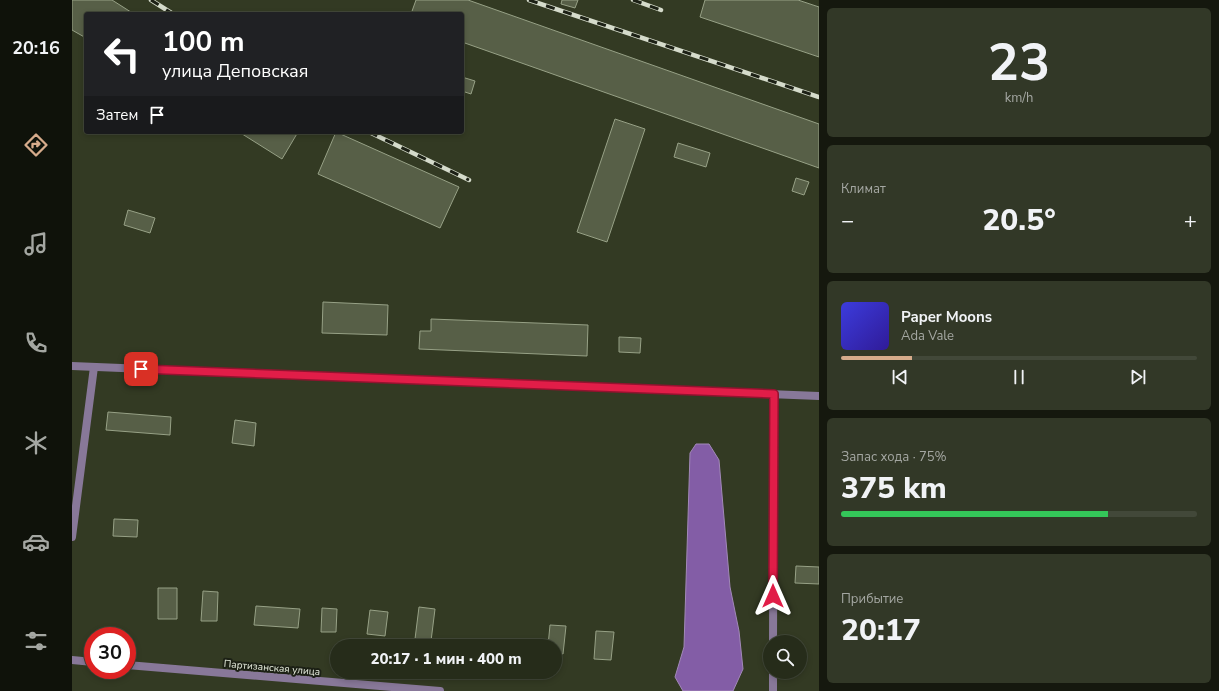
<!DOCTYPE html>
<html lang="ru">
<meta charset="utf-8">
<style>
:root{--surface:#262c1a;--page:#323827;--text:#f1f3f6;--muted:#a4a7a2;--line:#424839;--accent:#d6ab8b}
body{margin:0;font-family:"Nunito Sans",sans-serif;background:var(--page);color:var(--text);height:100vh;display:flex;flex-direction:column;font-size:15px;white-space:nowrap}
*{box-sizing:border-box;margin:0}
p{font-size:13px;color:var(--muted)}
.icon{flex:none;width:22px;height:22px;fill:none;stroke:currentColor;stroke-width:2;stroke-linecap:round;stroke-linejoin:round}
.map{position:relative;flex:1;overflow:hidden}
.panel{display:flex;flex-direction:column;gap:8px;padding:8px;background:#15180e;width:400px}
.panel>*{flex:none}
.hud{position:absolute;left:12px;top:12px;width:380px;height:122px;border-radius:4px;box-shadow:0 2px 6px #0003,0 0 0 1px var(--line);background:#202124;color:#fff;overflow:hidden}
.fabs{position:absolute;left:691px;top:635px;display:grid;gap:8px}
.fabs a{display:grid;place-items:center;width:44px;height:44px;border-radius:50%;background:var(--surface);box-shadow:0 2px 6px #0003,0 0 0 1px var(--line);font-size:20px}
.speed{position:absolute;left:12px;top:627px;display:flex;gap:8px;font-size:20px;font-weight:700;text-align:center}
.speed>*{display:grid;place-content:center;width:52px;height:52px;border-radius:50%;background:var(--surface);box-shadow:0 2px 6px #0003,0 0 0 1px var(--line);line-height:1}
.speed .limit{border:6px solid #d22;background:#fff;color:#111}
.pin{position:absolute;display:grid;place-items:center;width:34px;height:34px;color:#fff;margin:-17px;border-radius:8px;box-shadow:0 2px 6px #0006}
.me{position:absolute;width:44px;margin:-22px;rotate:0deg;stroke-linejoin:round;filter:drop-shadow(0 0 3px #0008)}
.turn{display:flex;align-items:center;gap:14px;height:84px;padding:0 12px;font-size:18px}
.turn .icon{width:52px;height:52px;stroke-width:2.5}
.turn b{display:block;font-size:28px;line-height:34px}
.then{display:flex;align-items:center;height:38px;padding:0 12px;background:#0003;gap:8px;font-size:15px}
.big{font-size:30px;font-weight:800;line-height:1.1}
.panel .tile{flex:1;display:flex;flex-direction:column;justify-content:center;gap:6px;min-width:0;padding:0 14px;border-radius:6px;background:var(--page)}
.panel .dial{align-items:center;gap:0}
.dial b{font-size:52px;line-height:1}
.song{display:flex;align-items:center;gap:12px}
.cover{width:48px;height:48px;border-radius:6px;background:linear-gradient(135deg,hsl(240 70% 55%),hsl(250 70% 35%))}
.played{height:4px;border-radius:2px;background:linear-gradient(90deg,var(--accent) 20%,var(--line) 20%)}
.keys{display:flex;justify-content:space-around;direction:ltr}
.heat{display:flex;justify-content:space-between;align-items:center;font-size:22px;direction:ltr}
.charge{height:6px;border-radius:3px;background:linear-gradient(90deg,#34c759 75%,var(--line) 0)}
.trip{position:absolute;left:258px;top:639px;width:232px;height:40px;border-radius:20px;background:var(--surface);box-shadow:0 2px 6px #0003,0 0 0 1px var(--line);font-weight:800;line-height:40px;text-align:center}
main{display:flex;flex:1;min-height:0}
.tab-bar{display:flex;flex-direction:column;width:72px;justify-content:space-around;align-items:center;background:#0f120a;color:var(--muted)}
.tab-bar .icon{width:28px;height:28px}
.tab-bar .current{color:var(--accent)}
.tab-bar b{font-size:18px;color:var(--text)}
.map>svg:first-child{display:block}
.water{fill:#835da6;stroke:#a289b8}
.building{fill:#575f47;stroke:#97a186}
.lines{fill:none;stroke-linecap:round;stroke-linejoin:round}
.minor{stroke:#887899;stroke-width:8}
.tertiary{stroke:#887899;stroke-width:8}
.rail-casing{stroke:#d5dbcb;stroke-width:4.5}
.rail{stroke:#1c2015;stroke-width:3;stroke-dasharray:9;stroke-linecap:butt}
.route-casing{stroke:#92132f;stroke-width:10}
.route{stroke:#e11d48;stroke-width:7}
.labels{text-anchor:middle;stroke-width:4;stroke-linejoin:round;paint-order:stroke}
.street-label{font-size:10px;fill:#eaf0e1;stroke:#1c2015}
</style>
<main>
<nav class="tab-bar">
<b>20:16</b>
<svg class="icon current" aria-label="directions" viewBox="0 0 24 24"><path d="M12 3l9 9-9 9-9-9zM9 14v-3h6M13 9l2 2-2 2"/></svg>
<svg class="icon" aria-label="music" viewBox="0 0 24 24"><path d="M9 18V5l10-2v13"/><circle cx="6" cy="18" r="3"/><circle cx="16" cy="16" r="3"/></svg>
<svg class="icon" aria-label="phone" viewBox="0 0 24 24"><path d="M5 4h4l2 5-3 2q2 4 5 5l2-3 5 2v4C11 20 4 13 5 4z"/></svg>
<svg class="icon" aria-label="climate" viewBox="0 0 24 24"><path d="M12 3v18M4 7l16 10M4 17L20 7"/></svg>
<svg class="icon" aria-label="car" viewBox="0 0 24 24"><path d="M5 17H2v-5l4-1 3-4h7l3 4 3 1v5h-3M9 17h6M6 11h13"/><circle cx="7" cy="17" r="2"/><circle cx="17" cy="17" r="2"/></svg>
<svg class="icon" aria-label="filters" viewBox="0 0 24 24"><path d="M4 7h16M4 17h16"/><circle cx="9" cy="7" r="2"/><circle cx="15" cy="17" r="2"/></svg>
</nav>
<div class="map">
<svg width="747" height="691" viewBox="0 0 747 691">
<rect width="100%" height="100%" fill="#333a23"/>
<path class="water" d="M624 444H637L647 460 658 587 667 631 671 669 661 691H611L603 677 612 647 618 453Z"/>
<path class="building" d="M0 0H40L62 14H14V38L0 30Z
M344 0H396L747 124V168L390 42V14H339Z
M490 0H506L503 8 489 4Z
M633 0H726L747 7V57L628 17Z
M390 77 403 81 399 94 390 91Z
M543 119 573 129 535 242 505 232Z
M167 132H226L210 159Z
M264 132 387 187 368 228 246 174Z
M606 143 638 153 634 167 602 157Z
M724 178 737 182 732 195 720 191Z
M56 210 83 218 78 233 52 225Z
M251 302 316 305 315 335 250 333Z
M359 319 516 325 515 356 347 349 348 331H359Z
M547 337 569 338 568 353 547 352Z
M36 412 99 417 98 435 34 430Z
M163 420 184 423 182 446 160 443Z
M42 519 66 520 65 537 41 536Z
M724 566 747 567V584L723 583Z
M86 588H105V619H86Z
M131 591 146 592 145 621H129Z
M184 606 228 609 226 628 182 625Z
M347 607 363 609 359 641 343 639Z
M250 608 265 609 264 632H249Z
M298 610 316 612 313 636 295 634Z
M478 625 494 626 491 654 483 653V646H476Z
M524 631 542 632 539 660 522 659Z"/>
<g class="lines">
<path class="minor" d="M0 537 22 367
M701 642 702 394
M0 660 21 662
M55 665 368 691
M701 691V672"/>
<path class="tertiary" d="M0 366 747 396"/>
<g class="rail-casing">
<path id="rail" d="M79 0 101 14
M457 0 747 97
M561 0 589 10
M297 132 397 180"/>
</g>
<use href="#rail" class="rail"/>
</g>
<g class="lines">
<g class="route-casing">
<path id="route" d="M69 369 702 394 701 596"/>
</g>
<use href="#route" class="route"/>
</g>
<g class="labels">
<g class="street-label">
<text transform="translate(200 667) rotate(5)" y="4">Партизанская улица</text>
</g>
</g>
</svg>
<div class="fabs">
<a><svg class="icon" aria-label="search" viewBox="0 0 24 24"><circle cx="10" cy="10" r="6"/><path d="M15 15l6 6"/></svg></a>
</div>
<div class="speed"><div class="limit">30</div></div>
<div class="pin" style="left:69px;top:369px;background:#d93025"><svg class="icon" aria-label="arrive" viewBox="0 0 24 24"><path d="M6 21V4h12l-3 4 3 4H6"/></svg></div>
<svg class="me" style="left:701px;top:596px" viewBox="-20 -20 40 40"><path d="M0-17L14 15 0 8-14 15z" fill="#e11d48" stroke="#fff" stroke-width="4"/></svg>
<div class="trip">20:17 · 1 мин · 400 m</div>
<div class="hud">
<div class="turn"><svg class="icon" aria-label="left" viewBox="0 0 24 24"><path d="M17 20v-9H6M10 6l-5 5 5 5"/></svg><div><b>100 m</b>улица Деповская</div></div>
<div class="then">Затем<svg class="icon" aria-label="arrive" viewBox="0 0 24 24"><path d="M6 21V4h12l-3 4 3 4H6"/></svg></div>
</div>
</div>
<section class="panel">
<div class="tile dial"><b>23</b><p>km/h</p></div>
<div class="tile"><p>Климат</p>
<div class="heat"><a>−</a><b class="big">20.5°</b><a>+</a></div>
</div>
<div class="tile">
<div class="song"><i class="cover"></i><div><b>Paper Moons</b><p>Ada Vale</p></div></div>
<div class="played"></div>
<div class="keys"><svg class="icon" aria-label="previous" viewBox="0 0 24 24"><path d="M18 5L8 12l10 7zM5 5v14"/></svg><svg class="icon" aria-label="pause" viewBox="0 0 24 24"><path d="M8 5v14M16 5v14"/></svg><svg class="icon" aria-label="next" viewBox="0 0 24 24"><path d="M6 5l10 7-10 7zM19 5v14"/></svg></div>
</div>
<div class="tile"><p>Запас хода · 75%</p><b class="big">375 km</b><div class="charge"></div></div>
<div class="tile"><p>Прибытие</p><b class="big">20:17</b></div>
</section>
</main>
